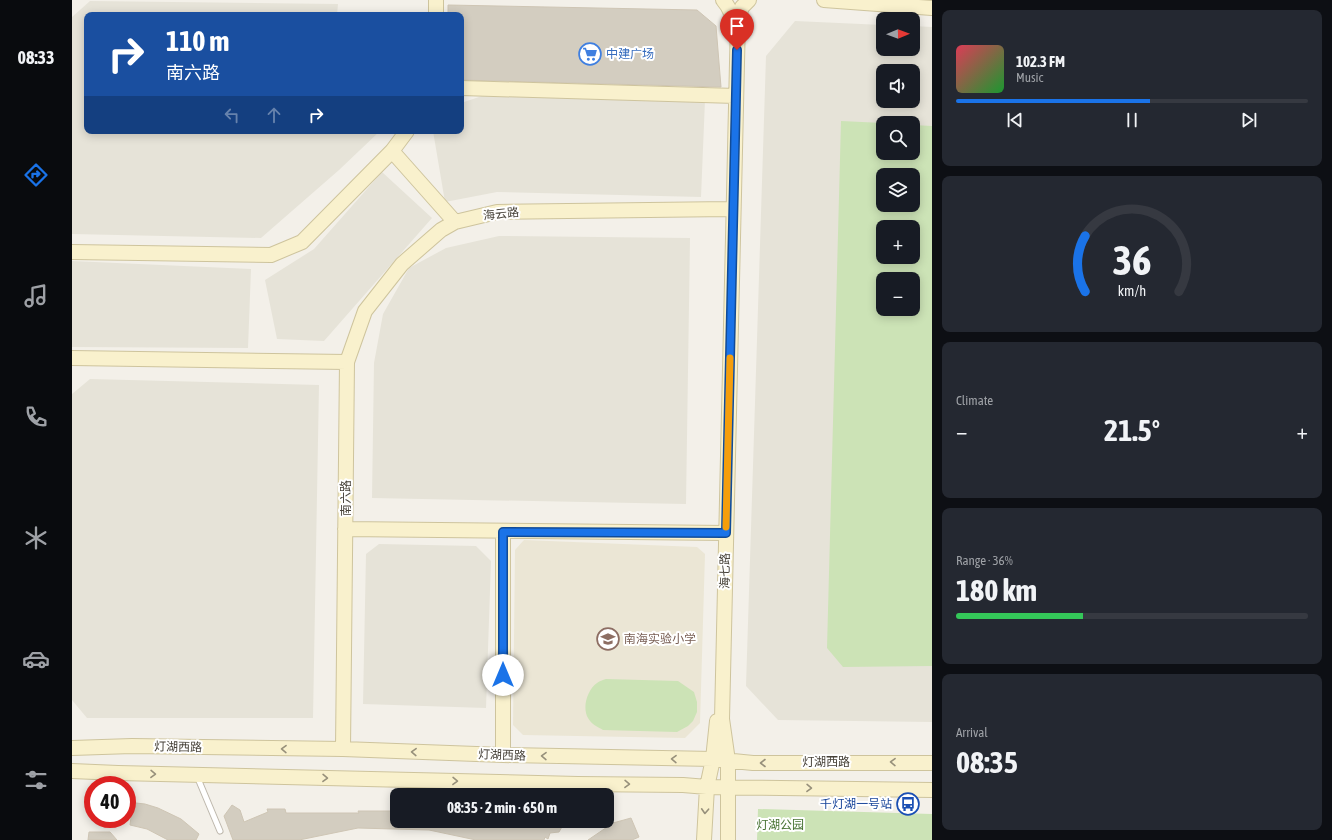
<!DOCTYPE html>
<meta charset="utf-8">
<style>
:root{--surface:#171b24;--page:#242831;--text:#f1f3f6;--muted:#9ea1a6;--line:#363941;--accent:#1a73e8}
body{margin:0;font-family:"Asap Condensed","Noto Sans SC",sans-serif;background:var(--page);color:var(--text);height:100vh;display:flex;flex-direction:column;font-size:15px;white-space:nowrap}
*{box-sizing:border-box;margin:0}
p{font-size:13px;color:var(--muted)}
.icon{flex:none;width:22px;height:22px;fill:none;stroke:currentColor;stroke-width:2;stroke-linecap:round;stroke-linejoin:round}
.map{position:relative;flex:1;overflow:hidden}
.drawer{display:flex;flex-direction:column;gap:10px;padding:10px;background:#0d0f14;width:400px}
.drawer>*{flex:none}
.top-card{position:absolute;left:12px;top:12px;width:380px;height:122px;border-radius:8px;box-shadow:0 2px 10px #0003;background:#1a4fa0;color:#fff;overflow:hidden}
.needle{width:26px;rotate:89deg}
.buttons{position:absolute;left:804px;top:12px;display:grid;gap:8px}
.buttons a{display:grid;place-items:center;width:44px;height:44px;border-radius:8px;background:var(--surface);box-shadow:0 2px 10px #0003;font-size:20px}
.speed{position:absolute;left:12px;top:776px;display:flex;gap:8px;font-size:20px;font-weight:700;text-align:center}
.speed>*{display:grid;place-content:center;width:52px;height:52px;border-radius:50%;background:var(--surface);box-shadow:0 2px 10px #0003;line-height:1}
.speed .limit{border:6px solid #d22;background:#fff;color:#111}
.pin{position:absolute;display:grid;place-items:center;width:34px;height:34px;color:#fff;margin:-41px -17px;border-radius:50% 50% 50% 0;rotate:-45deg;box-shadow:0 0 4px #0007}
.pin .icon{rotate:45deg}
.me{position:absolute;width:44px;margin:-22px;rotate:0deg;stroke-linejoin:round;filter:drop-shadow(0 0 3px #0008)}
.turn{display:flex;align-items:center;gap:14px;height:84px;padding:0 16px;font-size:18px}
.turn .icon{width:52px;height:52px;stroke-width:2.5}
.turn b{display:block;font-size:28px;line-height:34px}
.lanes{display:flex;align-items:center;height:38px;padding:0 16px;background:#0003;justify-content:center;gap:20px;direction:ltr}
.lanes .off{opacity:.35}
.big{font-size:30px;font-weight:700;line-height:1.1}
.drawer .card{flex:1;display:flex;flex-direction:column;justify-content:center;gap:6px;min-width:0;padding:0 14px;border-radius:8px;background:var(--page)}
.drawer .dial{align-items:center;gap:0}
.dial svg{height:104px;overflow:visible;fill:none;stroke:var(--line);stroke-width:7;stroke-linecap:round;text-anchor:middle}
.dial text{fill:var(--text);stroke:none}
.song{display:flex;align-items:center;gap:12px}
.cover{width:48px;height:48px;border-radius:6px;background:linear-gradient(135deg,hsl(350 70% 55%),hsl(130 70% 35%))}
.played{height:4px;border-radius:2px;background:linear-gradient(90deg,var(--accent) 55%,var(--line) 55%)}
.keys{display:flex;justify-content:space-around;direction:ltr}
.heat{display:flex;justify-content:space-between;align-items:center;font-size:22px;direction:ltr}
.charge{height:6px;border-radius:3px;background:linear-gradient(90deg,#34c759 36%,var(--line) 0)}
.trip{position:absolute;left:318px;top:788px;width:224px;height:40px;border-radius:8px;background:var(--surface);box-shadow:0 2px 10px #0003;font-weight:700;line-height:40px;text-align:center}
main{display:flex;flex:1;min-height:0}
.tabs{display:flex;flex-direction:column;width:72px;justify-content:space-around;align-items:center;background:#090b0e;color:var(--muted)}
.tabs .icon{width:28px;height:28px}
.tabs .active{color:var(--accent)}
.tabs b{font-size:18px;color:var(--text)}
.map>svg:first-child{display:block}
.residential{fill:#e6e3d8;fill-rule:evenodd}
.education{fill:#ebe6d5}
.green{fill:#cce3b6;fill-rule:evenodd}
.building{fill:#d3cdc0;stroke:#cec5b4}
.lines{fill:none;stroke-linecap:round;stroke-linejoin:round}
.lane-casing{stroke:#beb8ad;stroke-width:7}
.secondary-casing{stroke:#cec49d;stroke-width:16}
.lane{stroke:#fff;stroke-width:5}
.secondary{stroke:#f9f1cd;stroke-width:14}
.oneway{stroke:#97907b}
.route-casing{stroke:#114b97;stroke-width:10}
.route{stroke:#1a73e8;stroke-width:7}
.slow{stroke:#f59e0b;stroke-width:7}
.labels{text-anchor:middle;stroke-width:4;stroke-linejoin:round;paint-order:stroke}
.shop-label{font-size:12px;fill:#366cbe;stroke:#fff;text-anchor:start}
.street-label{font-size:12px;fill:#464138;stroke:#fff}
.education-label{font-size:12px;fill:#785e54;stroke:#fff;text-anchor:start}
.transit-label{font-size:12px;fill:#164399;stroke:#fff;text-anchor:end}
.park-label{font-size:12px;fill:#467231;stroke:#fff}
</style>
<main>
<nav class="tabs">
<b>08:33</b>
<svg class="icon active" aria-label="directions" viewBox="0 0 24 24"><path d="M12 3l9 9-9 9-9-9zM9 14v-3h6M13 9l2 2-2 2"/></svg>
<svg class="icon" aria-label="music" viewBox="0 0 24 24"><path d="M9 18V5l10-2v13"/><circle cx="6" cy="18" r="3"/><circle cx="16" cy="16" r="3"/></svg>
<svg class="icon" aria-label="phone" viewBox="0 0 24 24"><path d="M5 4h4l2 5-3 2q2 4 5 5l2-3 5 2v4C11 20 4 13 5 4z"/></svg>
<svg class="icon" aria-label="climate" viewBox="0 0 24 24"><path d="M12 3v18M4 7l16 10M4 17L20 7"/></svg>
<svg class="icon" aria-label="car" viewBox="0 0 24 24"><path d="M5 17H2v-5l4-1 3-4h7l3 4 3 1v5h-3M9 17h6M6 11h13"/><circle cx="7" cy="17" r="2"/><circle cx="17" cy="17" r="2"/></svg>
<svg class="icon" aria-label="filters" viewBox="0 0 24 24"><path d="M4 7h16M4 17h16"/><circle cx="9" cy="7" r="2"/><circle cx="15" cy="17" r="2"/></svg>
</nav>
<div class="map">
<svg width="860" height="840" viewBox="0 0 860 840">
<rect width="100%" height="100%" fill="#f3f0e9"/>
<path class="residential" d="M18 1 266 4 265 15H15V131H308L267 170 189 238 0 234V17Z
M723 21 811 25V49H841V26L860 27V722L706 720 674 686 694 56ZM811 71H841V101H811ZM811 123H841V153H811ZM811 175H841V205H811ZM811 227H841V257H811ZM811 279H841V309H811Z
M410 96 633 100 629 197 425 192 373 202 361 131H389V103Z
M310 172 360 218 252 341 205 339 193 280 242 249Z
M427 236 618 238 614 504 300 498 302 363 311 314 337 268 374 248Z
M0 261 179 269 176 348 0 347Z
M18 379 247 385 241 718H15L0 700V394Z
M307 544 404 546 419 561 414 708 291 704 294 554Z"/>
<path class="education" d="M452 540 625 547 633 554 628 723 613 738 451 735 441 725 443 550Z"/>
<path class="green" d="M769 121 811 123V153H841V125L860 126V666L771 667 755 648ZM811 175H841V205H811ZM811 227H841V257H811ZM811 279H841V309H811Z
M534 679 606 681 622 692 625 702V712L621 721 616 726 605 732 531 730C526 727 519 724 516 718 510 708 515 690 525 683 527 681 531 680 534 679Z
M686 809 860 814V840H685Z"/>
<path class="building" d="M376 5 625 10 644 26 649 87 389 80V15H376Z
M55 802 73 804 86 808 109 819 127 834 124 840H96L75 829 58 825 59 817 55 816Z
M160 805 168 810 172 822 196 812 195 809H213L214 813H287L286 811H325V821H489L491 825 487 832 478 833 476 839 473 837 472 840H404L357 830 286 828 227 840H161L152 816Z
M559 818 567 837 560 840H516L541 823Z
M17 832H38L45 840H16Z"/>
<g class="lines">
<g class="lane-casing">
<path id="lane" d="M127 781 148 831"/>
</g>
<g class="secondary-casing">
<path id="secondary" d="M651 0C659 9 661 17 661 29
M752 0 860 8
M364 15V0
M389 88 664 96
M320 151 383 222
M0 252 199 255 230 242 320 151 335 131
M0 358 275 362
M273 529 654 533
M0 748 60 746 271 749 431 755 641 759 681 763H860
M271 749 275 362 293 311 330 264 369 230 383 222 425 212 657 209
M431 755V532
M0 771 46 773 506 784 611 785 635 787 860 790
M632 840 635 787 641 759 645 721
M656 840V761L650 719 666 19 670 7 677 0"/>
</g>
<use href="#lane" class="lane"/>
<use href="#secondary" class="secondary"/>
</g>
<defs><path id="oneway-chevron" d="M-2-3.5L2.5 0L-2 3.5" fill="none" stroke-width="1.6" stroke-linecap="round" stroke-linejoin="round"/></defs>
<g class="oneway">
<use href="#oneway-chevron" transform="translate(212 749) rotate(-179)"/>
<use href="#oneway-chevron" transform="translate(342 752) rotate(-178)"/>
<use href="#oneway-chevron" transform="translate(472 756) rotate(-179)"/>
<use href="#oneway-chevron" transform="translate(602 759) rotate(-179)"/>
<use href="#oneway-chevron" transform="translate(821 762) rotate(-179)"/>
<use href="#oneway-chevron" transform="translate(691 763) rotate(180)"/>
<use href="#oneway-chevron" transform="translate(81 774) rotate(1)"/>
<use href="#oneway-chevron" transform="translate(253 778) rotate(1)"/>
<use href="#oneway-chevron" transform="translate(383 781) rotate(1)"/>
<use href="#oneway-chevron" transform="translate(555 784) rotate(1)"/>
<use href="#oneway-chevron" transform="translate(737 788) rotate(1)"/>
<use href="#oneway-chevron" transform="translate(633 811) rotate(93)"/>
</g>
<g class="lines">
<g class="route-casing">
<path id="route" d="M431 675V532L654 533 665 50"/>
</g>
<use href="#route" class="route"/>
<path class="slow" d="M654 527 658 358"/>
</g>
<defs>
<g id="supermarket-ring" transform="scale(1.15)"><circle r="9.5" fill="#fff" stroke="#3f7fe0" stroke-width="1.5"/><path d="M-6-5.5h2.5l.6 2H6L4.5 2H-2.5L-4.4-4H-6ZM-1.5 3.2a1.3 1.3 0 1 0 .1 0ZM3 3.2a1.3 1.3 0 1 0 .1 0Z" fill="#3f7fe0"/></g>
<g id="school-ring" transform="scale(1.15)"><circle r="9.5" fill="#fff" stroke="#8d6e63" stroke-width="1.5"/><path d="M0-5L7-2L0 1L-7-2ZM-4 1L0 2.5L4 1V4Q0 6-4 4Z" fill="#8d6e63"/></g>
<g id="bus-ring" transform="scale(1.15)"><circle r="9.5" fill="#fff" stroke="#1a4fb4" stroke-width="1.5"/><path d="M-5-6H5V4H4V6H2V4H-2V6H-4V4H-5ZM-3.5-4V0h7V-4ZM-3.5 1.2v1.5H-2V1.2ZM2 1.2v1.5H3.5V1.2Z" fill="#1a4fb4"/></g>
</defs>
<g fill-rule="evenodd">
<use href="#supermarket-ring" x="518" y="54"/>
<use href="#school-ring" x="536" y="639"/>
<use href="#bus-ring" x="836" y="804"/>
</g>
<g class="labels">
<g class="shop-label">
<text x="534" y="58">中建广场</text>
</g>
<g class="street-label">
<text transform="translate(429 214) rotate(-6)" y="4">海云路</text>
<text transform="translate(274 498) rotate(-90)" y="4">南六路</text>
<text transform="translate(653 571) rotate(-89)" y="4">海七路</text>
<text transform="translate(106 747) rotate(1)" y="4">灯湖西路</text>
<text transform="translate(430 755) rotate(2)" y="4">灯湖西路</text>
<text x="754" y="766">灯湖西路</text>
</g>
<g class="education-label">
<text x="552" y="643">南海实验小学</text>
</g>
<g class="transit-label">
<text x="820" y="808">千灯湖一号站</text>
</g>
<g class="park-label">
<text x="708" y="829">灯湖公园</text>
</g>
</g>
</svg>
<div class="buttons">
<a><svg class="needle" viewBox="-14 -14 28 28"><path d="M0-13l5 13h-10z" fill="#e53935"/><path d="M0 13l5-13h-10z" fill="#9ea1a6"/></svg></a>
<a><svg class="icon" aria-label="sound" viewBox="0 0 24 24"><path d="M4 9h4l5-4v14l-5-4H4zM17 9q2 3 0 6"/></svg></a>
<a><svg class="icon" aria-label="search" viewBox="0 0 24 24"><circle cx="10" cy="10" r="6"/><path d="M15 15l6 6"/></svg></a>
<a><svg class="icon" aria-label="layers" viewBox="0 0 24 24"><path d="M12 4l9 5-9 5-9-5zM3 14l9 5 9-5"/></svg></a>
<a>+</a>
<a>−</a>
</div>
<div class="speed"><div class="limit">40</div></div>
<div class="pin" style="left:665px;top:50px;background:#d93025"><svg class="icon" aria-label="arrive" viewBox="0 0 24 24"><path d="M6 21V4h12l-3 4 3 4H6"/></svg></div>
<svg class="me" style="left:431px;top:675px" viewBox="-20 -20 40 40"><circle r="19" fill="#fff"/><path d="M0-13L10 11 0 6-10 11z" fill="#1a73e8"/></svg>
<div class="trip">08:35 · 2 min · 650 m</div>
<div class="top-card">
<div class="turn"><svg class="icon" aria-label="right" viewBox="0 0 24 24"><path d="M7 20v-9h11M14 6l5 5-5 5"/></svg><div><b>110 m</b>南六路</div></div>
<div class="lanes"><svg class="icon off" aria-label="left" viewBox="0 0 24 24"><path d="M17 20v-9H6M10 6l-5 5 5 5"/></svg><svg class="icon off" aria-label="ahead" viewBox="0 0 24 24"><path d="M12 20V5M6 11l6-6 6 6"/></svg><svg class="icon" aria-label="right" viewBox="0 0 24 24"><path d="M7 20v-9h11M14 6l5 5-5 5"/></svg></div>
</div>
</div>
<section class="drawer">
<div class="card">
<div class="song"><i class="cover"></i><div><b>102.3 FM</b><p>Music</p></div></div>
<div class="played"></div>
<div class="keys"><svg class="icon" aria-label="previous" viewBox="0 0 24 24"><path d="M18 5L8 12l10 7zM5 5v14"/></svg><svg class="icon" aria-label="pause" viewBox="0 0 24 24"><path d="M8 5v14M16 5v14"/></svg><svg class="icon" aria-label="next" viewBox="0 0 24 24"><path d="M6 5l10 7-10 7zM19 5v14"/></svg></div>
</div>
<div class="card dial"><svg viewBox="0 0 100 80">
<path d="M14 69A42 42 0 1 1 86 69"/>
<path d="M14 69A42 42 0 0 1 14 26" stroke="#1a73e8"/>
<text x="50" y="56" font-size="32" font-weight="700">36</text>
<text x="50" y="72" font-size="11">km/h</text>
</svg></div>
<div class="card"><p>Climate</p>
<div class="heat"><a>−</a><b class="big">21.5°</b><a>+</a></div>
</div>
<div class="card"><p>Range · 36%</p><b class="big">180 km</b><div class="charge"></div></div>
<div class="card"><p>Arrival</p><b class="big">08:35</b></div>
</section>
</main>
